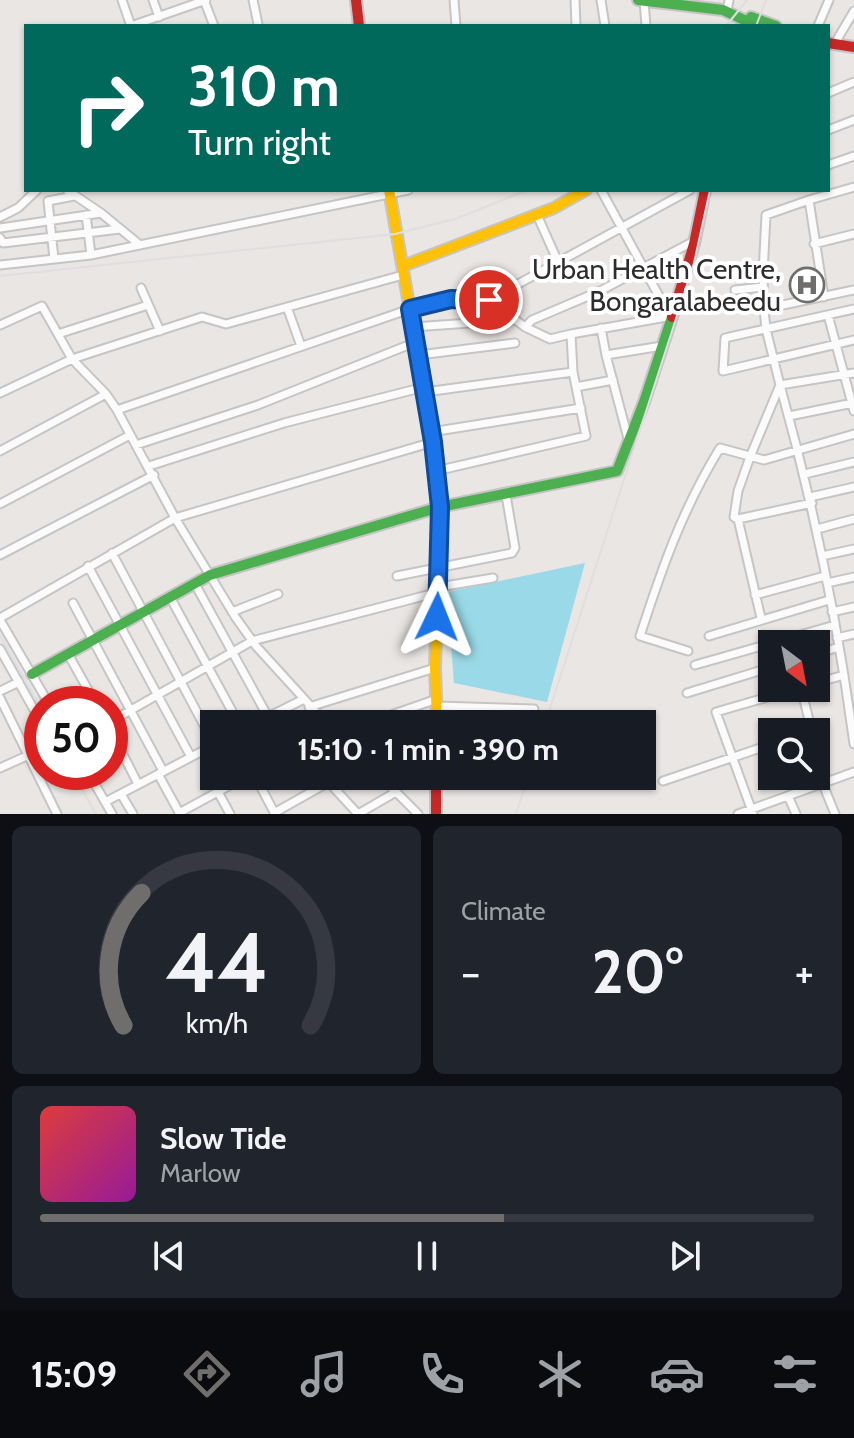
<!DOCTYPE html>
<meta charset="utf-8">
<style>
:root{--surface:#171b24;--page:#20242c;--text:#f1f3f6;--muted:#9ea1a6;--line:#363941;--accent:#6f6e6d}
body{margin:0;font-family:Cabin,sans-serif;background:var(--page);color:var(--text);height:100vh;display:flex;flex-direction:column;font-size:30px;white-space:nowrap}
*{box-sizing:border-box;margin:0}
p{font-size:26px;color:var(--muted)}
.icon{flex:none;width:44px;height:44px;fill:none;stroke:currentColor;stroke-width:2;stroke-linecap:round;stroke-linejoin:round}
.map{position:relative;height:814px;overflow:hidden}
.side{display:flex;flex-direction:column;gap:12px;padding:12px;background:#0d0f14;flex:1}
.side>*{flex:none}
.hud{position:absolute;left:24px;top:24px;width:806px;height:168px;border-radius:0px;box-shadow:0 2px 6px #0004;background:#00695c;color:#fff;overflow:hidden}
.needle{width:52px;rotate:148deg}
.tools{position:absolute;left:758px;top:630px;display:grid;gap:16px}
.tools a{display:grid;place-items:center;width:72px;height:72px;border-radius:0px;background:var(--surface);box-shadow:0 2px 6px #0004;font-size:40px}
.speed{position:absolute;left:24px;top:686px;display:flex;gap:16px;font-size:40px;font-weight:700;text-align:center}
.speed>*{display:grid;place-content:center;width:104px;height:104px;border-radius:50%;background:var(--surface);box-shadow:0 2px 6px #0004;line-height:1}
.speed .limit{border:12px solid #d22;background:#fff;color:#111}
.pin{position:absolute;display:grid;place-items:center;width:68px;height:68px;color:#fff;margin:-34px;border:4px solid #fff;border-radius:50%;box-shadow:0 2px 8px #0007}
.me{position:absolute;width:88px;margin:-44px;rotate:2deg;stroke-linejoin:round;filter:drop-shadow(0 0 6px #0008)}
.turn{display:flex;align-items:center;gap:28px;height:168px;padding:0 32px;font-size:36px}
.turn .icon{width:104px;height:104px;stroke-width:2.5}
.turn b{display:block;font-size:56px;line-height:68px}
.big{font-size:60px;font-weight:700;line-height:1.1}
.side .widget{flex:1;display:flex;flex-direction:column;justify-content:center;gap:12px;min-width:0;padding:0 28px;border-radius:12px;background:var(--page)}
.side .dial{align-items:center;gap:0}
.dial svg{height:208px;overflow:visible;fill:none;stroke:var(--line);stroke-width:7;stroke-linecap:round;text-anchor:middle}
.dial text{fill:var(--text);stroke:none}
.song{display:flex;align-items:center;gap:24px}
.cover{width:96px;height:96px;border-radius:12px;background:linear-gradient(135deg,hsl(0 70% 55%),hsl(300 70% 35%))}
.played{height:8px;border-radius:4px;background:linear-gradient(90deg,var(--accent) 60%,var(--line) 60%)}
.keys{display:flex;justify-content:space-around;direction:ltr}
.heat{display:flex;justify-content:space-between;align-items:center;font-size:44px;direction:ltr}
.side .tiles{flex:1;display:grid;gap:12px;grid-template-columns:1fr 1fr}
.widget:last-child{grid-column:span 2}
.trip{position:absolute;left:200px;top:710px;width:456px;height:80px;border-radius:0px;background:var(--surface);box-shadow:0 2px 6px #0004;font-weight:700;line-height:80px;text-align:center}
.dock{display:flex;height:128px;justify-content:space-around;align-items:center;background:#090b0e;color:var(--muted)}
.dock .icon{width:56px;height:56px}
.dock .active{color:var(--accent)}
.dock b{font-size:36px;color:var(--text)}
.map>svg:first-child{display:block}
.water{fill:#9adae8}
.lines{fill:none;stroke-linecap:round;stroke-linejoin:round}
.street-casing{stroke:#c6c5c5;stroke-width:11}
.fast-casing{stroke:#c6c5c5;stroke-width:14}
.slow-casing{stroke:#c6c5c5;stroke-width:14}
.jam-casing{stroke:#c6c5c5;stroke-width:14}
.street{stroke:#fcfbfb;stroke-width:7}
.fast{stroke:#4caf50;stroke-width:10}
.slow{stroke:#ffc107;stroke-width:10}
.jam{stroke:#c62828;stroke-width:10}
.rail{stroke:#dfdee0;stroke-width:2}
.route-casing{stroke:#114b97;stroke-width:20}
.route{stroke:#1a73e8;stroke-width:14}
.labels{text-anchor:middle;stroke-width:8;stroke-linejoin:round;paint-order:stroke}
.poi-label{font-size:28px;fill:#2d2d2d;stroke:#fff;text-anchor:end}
</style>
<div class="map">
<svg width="854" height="814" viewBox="0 0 854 814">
<rect width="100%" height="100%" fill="#eae6e3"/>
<path class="water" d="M585 563 547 702 454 683 447 592Z"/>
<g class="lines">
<g class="street-casing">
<path id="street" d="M122 0 131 26
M153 0 159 17
M204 0 214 26
M253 0 258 24
M454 0 456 26
M575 0 576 26
M601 0 605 26
M644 1 646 26
M728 6 729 0
M131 26 206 0
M818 26 829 0
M838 38 854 11
M828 93 854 82
M828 130 854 120
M828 165 854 156
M67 190 101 213 140 245
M601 190 659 296
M809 200 766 215 763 274 764 309 854 290
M86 215 91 255
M537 215 559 264
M0 217 18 208 37 190
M0 228 101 213
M0 238 3 243 120 229
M814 244 854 234
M54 259 48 201 74 196
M0 265 91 255 408 190
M733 273 763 274
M141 288 160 331
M735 290 763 287
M824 297 809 200 854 187
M489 300 690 190
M744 301 765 299
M287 307 301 346
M764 309 766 329 780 385 750 457 738 491 734 517 738 519 812 503
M854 309 725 338 723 371 854 340
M828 315 854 411
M0 325 42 306 72 359 106 394 117 410 175 518 236 618 256 646 327 724
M413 327 515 320
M525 327 532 320 600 291 694 241
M601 328 606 355 629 442
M58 334 148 305
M571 334 672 316
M419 355 515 343
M606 355 662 346
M854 373 780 385C813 503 838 623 854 744
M576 387 613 380
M425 392 573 372
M0 393 72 359 202 317 226 324 403 275
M117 410 410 309 451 299 489 300 525 327 550 339 571 334 573 372 586 436 436 471
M789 416 853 403
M431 432 581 408
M136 445 258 405 416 342
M0 451 106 394
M149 466 284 423 424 387
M805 474 854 462
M810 497 854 487
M0 504 130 435
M738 519 761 618
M817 529 854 519
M112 553 214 744
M0 555 154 475
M822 556 854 549
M88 566 191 757
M397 576 512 553 515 548 506 495
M827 583 854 577
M195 584 268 717
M439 587 493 578
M755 595 825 576
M170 597 239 724
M73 603 163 771
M232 612 278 594
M832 612 854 607
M0 618 175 518 433 442
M0 620 49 704
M709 636 829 600
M837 638 854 634
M0 649 42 724
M688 651 640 636C662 568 682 510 720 448L764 460 854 434
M68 654 96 704
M816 654 839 647
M695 665 835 625
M816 683 844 675
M801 688 812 732
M0 691 19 682
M687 693 772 667
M0 698 57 814
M437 706 534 709
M309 707 435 668
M110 722 252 641 439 592
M254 724 302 700
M365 724 437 699
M110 729 138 784
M816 752 822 782 835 814
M0 768 42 749
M88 772 112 814
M158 774 180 814
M255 776 275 814
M323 776 358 814 396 792
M380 776 418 814
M663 781 772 744
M218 792 230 814
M121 794 133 814
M788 796 796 814
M105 802 214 745
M179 813 247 776
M274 813 329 782
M738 814 854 772
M753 814 716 712 799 688"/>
</g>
<g class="fast-casing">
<path id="fast" d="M638 0 723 10 757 26
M751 17 776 26
M32 674 210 575 440 507 617 471 644 402 672 317"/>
</g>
<g class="slow-casing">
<path id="slow" d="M389 190 433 442 440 507 435 668 437 724
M403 266 554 208 586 190"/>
</g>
<g class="jam-casing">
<path id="jam" d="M356 0 359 26
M828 43 854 47
M672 317 694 244 705 190
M436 776V814"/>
</g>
<use href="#street" class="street"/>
<use href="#fast" class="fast"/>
<use href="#slow" class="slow"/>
<use href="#jam" class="jam"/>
<path class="rail" d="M726 26 747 0
M756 26 766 0
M0 276 395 234 455 219 528 190
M0 636 42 710
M545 724 694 263 710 190
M72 772 96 814
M516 814 528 776"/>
</g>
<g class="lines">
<g class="route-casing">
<path id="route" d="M437 617 440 507 433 442 410 309 451 299 489 300"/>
</g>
<use href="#route" class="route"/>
</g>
<defs>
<g id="hospital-ring" transform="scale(1.8)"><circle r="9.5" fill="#fff" stroke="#6f6e6d" stroke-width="1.5"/><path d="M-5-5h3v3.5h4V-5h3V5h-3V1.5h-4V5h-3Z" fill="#6f6e6d"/></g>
</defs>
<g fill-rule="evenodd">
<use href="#hospital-ring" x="807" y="285"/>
</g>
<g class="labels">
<g class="poi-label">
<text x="781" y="279">Urban Health Centre,<tspan x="781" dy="32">Bongaralabeedu</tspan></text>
</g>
</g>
</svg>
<div class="tools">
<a><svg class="needle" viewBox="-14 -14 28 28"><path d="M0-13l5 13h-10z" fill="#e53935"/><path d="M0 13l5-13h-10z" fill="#9ea1a6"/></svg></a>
<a><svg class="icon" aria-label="search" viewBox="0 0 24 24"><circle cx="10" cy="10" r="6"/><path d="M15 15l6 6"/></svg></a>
</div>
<div class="speed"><div class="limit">50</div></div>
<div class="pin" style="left:489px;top:300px;background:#d93025"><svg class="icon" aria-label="arrive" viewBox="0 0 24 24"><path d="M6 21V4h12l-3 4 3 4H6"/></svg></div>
<svg class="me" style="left:437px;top:617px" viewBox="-20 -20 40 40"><path d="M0-17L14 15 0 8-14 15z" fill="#1a73e8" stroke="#fff" stroke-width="4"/></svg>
<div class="trip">15:10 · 1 min · 390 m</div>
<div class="hud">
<div class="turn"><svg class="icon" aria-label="right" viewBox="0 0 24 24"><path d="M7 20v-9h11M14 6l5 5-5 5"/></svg><div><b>310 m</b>Turn right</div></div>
</div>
</div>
<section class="side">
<div class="tiles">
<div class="widget dial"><svg viewBox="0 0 100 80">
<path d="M14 69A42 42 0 1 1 86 69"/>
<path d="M14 69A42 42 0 0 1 21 18" stroke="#6f6e6d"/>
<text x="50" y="56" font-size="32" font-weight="700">44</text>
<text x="50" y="72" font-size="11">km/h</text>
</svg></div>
<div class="widget"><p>Climate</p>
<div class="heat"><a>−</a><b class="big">20°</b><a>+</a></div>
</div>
<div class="widget">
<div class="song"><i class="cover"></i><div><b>Slow Tide</b><p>Marlow</p></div></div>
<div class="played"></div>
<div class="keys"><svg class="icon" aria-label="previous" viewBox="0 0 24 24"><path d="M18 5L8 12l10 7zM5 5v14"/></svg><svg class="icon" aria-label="pause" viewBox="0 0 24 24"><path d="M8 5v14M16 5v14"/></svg><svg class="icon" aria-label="next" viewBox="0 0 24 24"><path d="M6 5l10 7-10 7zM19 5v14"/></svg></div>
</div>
</div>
</section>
<nav class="dock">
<b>15:09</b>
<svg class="icon active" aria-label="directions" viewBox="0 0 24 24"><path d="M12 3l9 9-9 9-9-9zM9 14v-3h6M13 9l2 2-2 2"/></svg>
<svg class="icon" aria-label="music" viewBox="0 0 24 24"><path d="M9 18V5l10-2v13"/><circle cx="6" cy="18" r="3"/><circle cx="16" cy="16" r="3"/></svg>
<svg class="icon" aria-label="phone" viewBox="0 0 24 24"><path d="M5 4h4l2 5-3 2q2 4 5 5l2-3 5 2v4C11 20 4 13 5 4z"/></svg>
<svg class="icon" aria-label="climate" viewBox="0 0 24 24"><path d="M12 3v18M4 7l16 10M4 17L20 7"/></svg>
<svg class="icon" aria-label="car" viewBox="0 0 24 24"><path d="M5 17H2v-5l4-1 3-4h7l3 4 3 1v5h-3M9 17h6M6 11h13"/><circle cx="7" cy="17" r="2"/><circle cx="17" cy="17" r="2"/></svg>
<svg class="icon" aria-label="filters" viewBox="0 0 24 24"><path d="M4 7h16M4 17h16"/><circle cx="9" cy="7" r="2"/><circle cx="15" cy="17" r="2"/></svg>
</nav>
